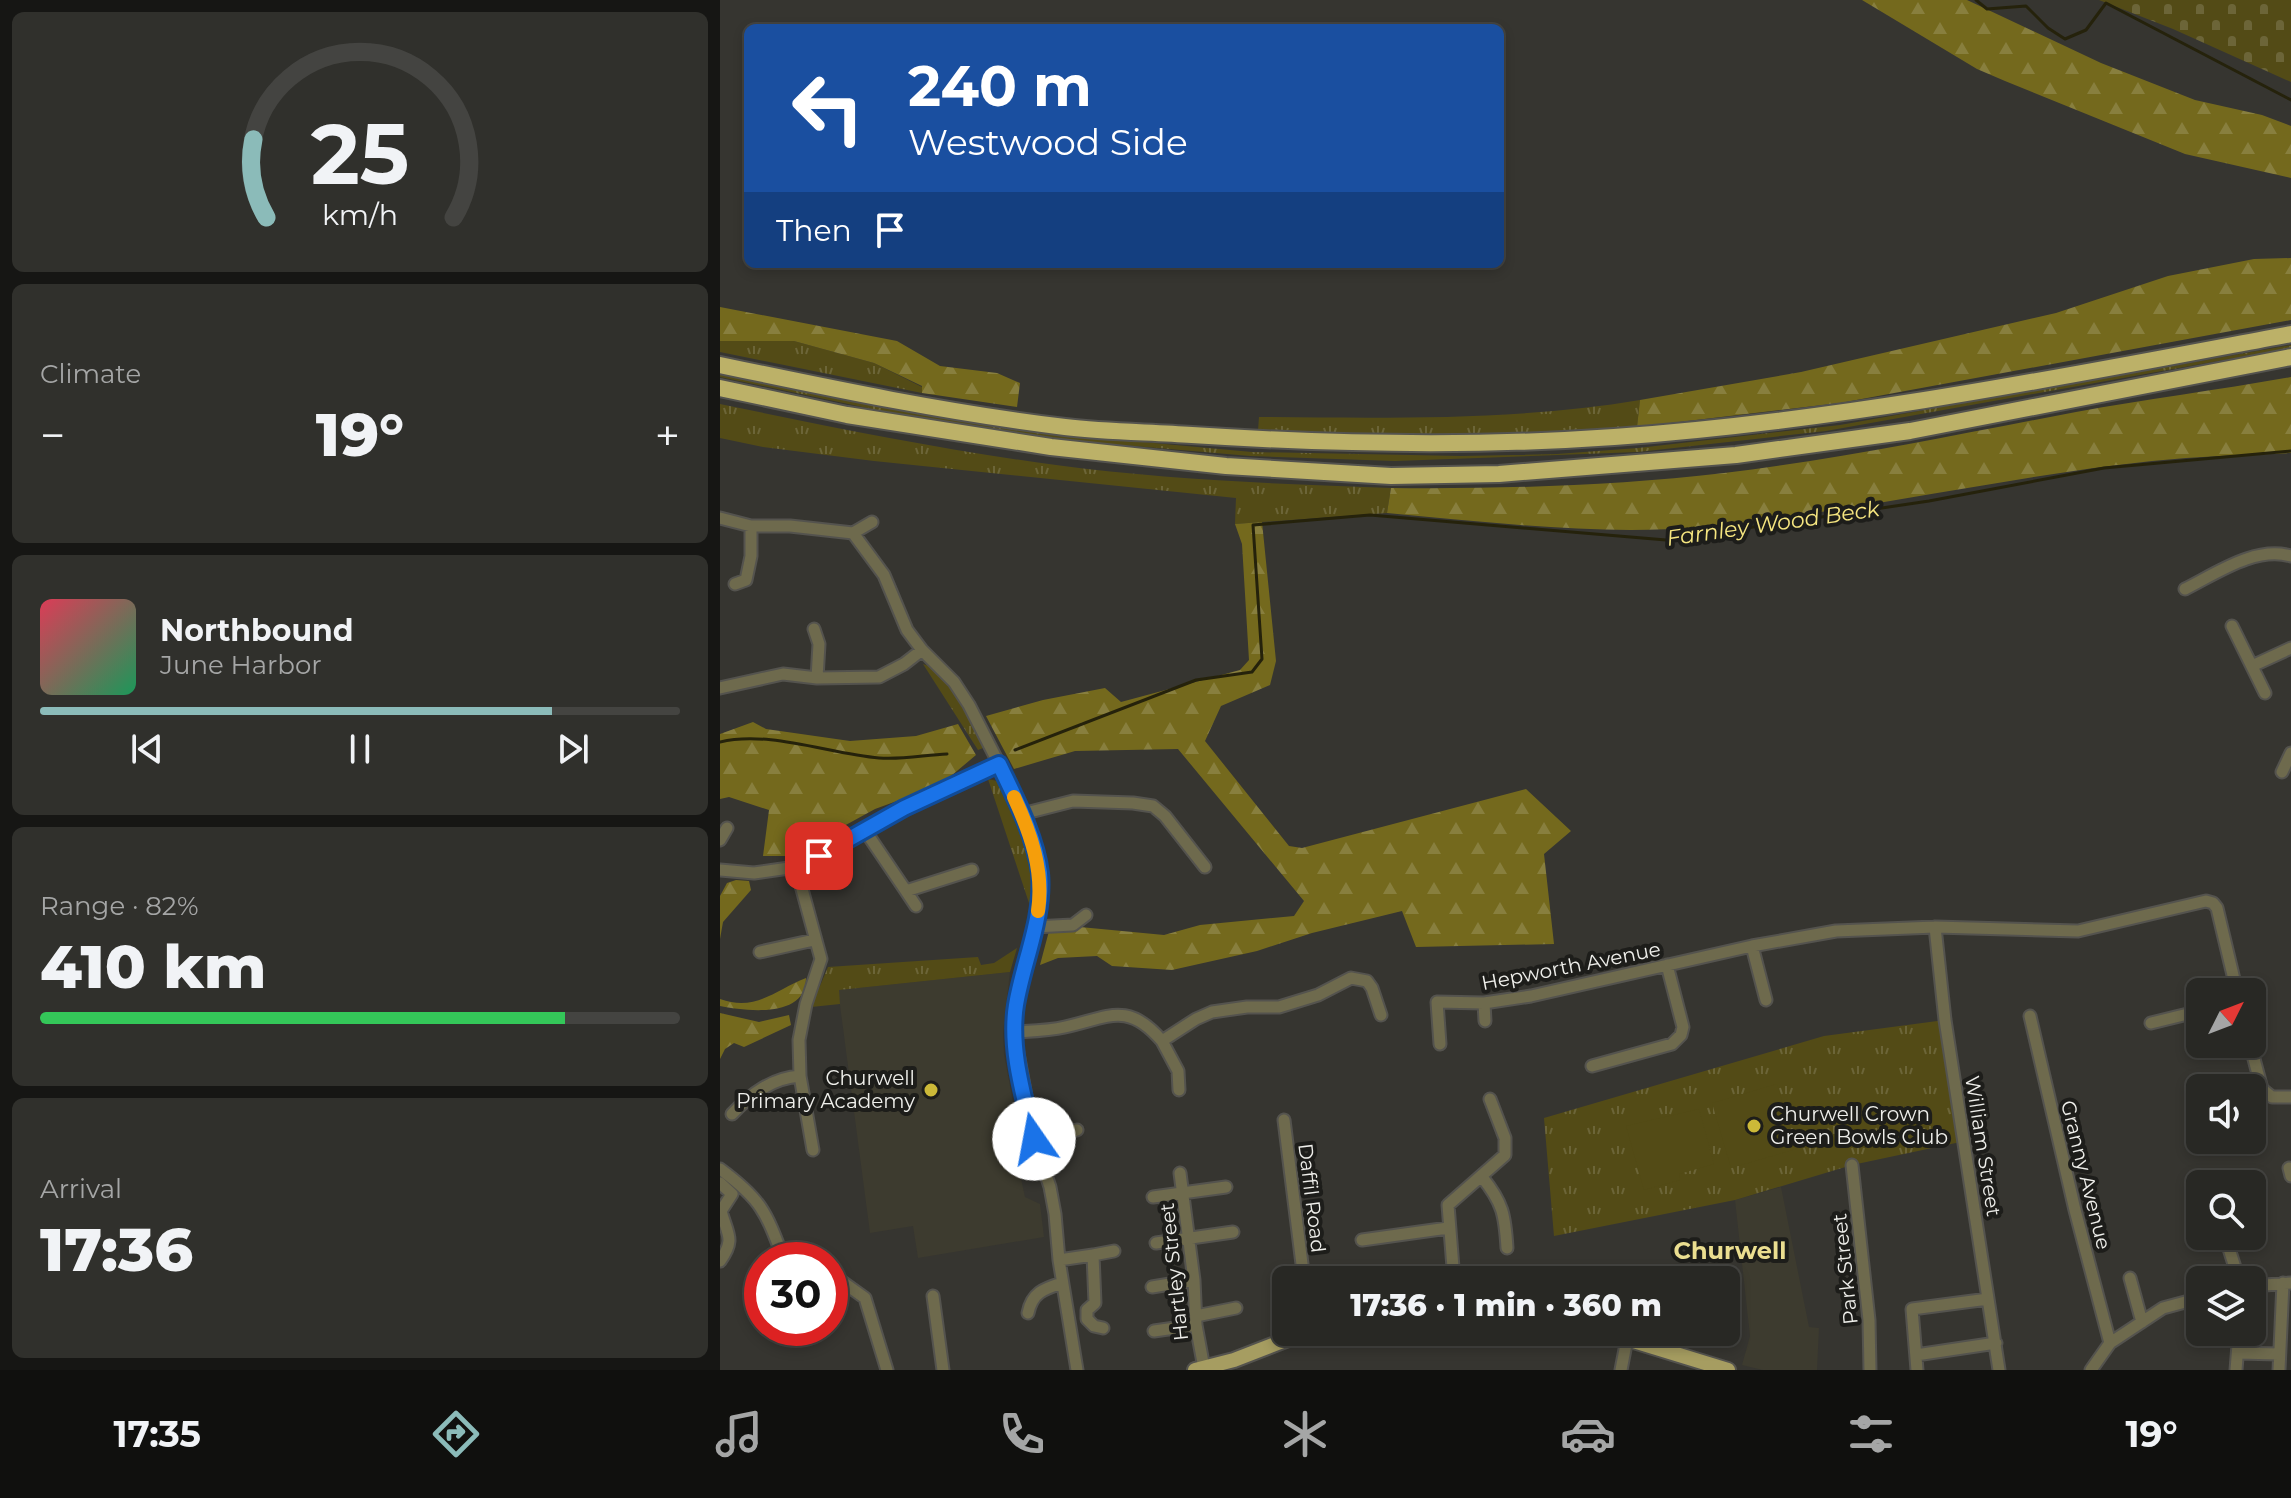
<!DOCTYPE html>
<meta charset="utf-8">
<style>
:root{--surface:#282824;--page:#30302c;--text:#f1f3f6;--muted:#a5a6a6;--line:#444441;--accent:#8bbbb9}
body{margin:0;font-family:Montserrat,sans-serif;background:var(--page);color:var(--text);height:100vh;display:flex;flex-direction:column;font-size:30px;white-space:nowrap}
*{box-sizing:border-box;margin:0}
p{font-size:26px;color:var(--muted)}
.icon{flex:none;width:44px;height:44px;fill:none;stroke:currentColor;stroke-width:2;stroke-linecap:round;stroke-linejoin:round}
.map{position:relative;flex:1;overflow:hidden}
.drawer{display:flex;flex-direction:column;gap:12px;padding:12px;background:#161614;width:720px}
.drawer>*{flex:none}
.top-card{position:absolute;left:24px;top:24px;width:760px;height:244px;border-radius:12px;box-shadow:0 4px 12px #0003,0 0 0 2px var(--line);background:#1a4fa0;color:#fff;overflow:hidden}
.needle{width:52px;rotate:48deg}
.tools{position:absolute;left:1466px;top:978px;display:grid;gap:16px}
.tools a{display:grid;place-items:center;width:80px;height:80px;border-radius:12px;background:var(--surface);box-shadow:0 4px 12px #0003,0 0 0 2px var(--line);font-size:40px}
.speed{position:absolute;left:24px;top:1242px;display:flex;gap:16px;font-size:40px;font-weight:700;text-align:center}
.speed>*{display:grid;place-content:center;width:104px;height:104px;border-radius:50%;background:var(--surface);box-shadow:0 4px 12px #0003,0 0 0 2px var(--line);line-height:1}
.speed .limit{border:12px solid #d22;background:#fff;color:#111}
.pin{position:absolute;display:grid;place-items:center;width:68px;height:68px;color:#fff;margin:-34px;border-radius:16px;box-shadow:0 4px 12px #0006}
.me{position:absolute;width:88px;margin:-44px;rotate:348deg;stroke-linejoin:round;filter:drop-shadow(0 0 6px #0008)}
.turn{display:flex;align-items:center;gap:28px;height:168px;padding:0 32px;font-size:36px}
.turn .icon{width:104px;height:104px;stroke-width:2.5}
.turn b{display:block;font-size:56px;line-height:68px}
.then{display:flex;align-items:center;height:76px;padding:0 32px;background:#0003;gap:16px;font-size:30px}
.big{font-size:60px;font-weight:800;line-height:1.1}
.drawer .card{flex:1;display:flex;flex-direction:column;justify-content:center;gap:12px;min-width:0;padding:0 28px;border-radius:12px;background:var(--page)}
.drawer .dial{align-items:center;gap:0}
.dial svg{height:208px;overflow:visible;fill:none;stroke:var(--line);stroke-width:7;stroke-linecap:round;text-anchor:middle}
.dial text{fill:var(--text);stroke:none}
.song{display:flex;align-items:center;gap:24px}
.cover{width:96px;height:96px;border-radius:12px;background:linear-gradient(135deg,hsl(350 70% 55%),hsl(150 70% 35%))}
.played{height:8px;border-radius:4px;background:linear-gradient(90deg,var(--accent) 80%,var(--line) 80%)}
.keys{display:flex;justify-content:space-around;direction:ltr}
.heat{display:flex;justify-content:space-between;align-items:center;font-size:44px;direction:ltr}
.charge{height:12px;border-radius:6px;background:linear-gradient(90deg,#34c759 82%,var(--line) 0)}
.trip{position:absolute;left:552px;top:1266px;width:468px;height:80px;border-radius:12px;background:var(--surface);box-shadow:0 4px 12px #0003,0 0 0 2px var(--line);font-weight:800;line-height:80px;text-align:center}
.tabs{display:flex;height:128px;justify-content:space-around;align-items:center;background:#10100e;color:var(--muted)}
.tabs .icon{width:56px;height:56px}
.tabs .current{color:var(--accent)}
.tabs b{font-size:36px;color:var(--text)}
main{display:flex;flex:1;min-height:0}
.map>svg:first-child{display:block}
.built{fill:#3d3b2f}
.grass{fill:url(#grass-tufts)}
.forest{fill:url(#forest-firs)}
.cemetery{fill:url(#cemetery-stones)}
.pitch{fill:#534b16}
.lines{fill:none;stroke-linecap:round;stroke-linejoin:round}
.stream{stroke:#25220b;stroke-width:3}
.minor-casing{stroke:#54534e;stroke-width:15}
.major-casing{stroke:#54534e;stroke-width:18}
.highway-casing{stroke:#54534e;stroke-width:20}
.minor{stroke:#6e6a4d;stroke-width:11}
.major{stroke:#a69d61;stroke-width:14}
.highway{stroke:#bcb168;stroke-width:16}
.route-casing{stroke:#114b97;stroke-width:20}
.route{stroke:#1a73e8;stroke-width:14}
.slow{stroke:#f59e0b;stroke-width:14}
.poi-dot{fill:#ccb938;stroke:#1d1d1a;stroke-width:3}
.labels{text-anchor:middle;stroke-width:8;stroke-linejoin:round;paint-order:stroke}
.street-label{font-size:20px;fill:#efefeb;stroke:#1d1d1a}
.poi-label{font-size:20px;fill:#efefeb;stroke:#1d1d1a;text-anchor:end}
.water-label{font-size:22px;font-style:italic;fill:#f6e680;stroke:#1d1d1a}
.quarter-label{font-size:24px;font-weight:bold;fill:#ebde90;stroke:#1d1d1a}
</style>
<main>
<section class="drawer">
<div class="card dial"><svg viewBox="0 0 100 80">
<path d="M14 69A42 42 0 1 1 86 69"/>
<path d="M14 69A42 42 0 0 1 9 39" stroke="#8bbbb9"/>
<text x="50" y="56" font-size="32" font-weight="700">25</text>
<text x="50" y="72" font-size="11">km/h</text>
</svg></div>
<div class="card"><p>Climate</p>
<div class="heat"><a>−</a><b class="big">19°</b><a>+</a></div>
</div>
<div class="card">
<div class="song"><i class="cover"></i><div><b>Northbound</b><p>June Harbor</p></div></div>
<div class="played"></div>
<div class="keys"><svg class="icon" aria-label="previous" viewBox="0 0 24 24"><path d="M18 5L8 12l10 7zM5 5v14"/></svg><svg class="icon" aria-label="pause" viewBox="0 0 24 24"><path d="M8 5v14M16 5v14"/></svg><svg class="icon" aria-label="next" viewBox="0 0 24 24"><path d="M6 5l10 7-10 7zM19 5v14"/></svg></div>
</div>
<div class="card"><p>Range · 82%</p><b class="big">410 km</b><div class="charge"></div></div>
<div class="card"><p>Arrival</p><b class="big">17:36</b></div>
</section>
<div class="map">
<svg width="1571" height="1370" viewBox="0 0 1571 1370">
<defs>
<pattern id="grass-tufts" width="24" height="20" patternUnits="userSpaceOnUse" patternTransform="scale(2)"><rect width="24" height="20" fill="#534b16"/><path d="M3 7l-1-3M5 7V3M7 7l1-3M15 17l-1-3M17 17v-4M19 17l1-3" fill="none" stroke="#6c6538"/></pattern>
<pattern id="forest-firs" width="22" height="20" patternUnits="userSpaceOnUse" patternTransform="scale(2)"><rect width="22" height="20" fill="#74691d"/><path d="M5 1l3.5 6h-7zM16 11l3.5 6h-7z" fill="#887f3e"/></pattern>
<pattern id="cemetery-stones" width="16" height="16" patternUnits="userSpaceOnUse" patternTransform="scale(2)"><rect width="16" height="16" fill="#534b16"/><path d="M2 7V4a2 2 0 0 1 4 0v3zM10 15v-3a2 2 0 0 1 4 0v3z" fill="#6c6538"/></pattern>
</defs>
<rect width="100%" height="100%" fill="#363530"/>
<path class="built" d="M290 972 283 1033 284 1054 306 1172 300 1174 305 1197 320 1204 324 1237 198 1258 193 1226 150 1233 118 990Z
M1061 1187 1089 1327 1099 1328 1097 1370H1043L1022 1365 1030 1336 1015 1200Z"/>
<path class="grass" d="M0 341H74L154 363 202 387V393L0 352Z
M1571 345V348L1106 431 918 452 675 461 530 456 345 440 166 412 0 377V372L167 407 346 435 532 452 741 456 837 454 918 448 1120 425Z
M920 400 917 427 802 434 680 436 538 431 539 417C663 418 797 421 920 400Z
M0 404C111 427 223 450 336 465 448 480 559 484 671 488L667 513 515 524 516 498 154 461 43 447 0 438Z
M203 664C230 671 252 724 263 748L258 750Z
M268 779 277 781 282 785C303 831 316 854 310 906Z
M297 948 290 972 119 990 120 1004 91 1007 108 967 258 957 261 965 274 963Z
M1225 1020 1245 1141 1132 1165 1015 1200 834 1236 824 1118 1104 1036Z"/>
<path class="forest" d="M1142 0H1247L1381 63 1475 100 1542 115 1571 126V178L1465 154 1285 81 1257 69Z
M1571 258V320L1120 403 917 427 920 400 1081 372 1336 313 1448 276 1534 259Z
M0 307 177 341 220 366 277 373 300 383 297 407 202 393V386L154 363 74 341H0Z
M1571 377V453C1525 455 1478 456 1432 461 1281 477 1133 513 981 527 879 536 769 522 667 513L671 488C782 489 893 486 1004 473 1122 459 1239 434 1356 412 1427 399 1499 390 1571 377Z
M542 522 556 661 550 685 501 706 485 741 569 846 582 848 806 789 851 831 824 854 834 944 696 947 682 911 592 933 537 951 452 970 392 966 377 956 338 958 320 965 329 931 360 927 444 935 480 925 574 916 584 901 458 749 355 751 294 769 266 716 323 700 385 688 401 702 520 670 529 660 522 544 515 524Z
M33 722 46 729 130 741 196 736 238 724 256 755 231 776 196 794 155 809 69 856H43L49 810 9 797 0 799V734Z
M16 880 29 881 31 890 3 922 0 939V896L7 883Z
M86 978C86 1019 26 1011 0 1006V999C36 1012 55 990 86 978Z
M0 1013 39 1022 69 1015 71 1025 24 1047 14 1043 5 1049 0 1059Z"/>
<path class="cemetery" d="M1379 0H1571V82L1453 29Z"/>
<path class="pitch" d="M1057 1084 1076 1149 1011 1168 992 1103Z
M979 1109 994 1164 959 1174 960 1180 924 1190 906 1126Z"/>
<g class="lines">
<path class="stream" d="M1256 0 1267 9 1306 6 1328 28 1345 39 1366 30 1386 3 1571 100
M0 742C48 730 110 754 159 758 181 760 205 755 227 754
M295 750 476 680 532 672 542 659 533 525 650 515 946 540 1209 501 1384 468 1571 451"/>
<g class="minor-casing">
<path id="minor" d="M0 518 31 526H70L133 533 164 575 187 630 202 650 234 682 249 705 279 764
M133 533 152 522
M15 584 26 580 31 556V526
M1465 589C1497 573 1535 546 1571 556
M1512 626 1545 693
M94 629 99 644 97 678
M1532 666 1571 648
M0 688 63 674 97 678 159 677 184 664 202 650
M1562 772 1571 753
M302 814 353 801 413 803 433 806 445 816 485 867
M144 829 186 891 252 870
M0 840 7 828
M76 867 101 959 86 1004 79 1040 80 1076 93 1150
M0 870 34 873 76 867 184 808 279 764 302 814 319 870V909L296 1007 294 1032 314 1139 330 1187 335 1214 339 1260 357 1370
M186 891 196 906
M314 927 353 925 366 915
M1215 927 1225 1020 1279 1370
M1032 946 1046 1000
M40 952 94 940
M764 1003 765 1021
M1310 1016 1355 1210 1390 1343
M1431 1023 1480 1011
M294 1032C311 1031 328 1031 345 1027 389 1017 408 1001 442 1041L476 1019 492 1012 527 1007H559L598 995 631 978 647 981 652 988 661 1015
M442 1041 458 1071 459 1090
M720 1044 717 1002 764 1003 811 996 1032 946 1116 931 1215 927 1358 931 1486 901 1493 903 1497 908 1517 992
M1530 1044 1542 1089 1552 1097H1571
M872 1066 952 1044 961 1035 963 1027 947 965
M12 1114C31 1094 52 1078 80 1076
M564 1120 584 1280
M314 1139 357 1130
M1132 1165 1149 1320 1150 1370
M1569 1168 1571 1176
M0 1169C42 1200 46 1212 64 1260
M460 1173 474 1280 476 1325 484 1368
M762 1177C783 1203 785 1215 787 1248
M0 1183 12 1194 1 1211C7 1234 16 1239 0 1261
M433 1197 506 1187
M1505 1236 1519 1280
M642 1240 728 1228
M436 1243 513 1232
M373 1255 394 1251
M339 1260 373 1255 375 1303 367 1310V1319L374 1326 383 1328
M110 1273 145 1298 167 1370
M1410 1278 1422 1322
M734 1280 728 1205 785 1155V1138L770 1099
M1532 1286 1571 1283
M432 1287 474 1280
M213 1296 223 1370
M308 1313C312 1293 323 1289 342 1283
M476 1316 516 1308
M434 1331 476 1325
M1518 1353 1559 1354
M1196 1355 1276 1343
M901 1370 907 1339
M1197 1370 1192 1309 1268 1299
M1371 1370 1390 1343 1443 1308 1480 1298
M1516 1370 1519 1332
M1559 1370 1563 1283"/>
</g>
<g class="major-casing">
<path id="major" d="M874 1332 907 1339 1008 1370
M475 1370 514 1360 586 1332"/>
</g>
<g class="highway-casing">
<path id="highway" d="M0 365C114 389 229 413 345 427 387 432 430 432 472 435 612 444 754 447 894 437 1122 421 1347 376 1571 334
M0 388 127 415 331 447 506 466 671 476 779 474 1016 455 1190 431 1571 357"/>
</g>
<use href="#minor" class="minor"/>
<use href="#major" class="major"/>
<use href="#highway" class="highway"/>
</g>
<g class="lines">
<g class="route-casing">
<path id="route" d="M99 856 184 808 279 764C295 798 315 835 320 873 324 918 303 962 296 1005 289 1049 304 1097 314 1139"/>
</g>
<use href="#route" class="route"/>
<path class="slow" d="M294 797C311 834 324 871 318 911"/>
</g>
<g class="poi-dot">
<circle cx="211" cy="1090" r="8"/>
<circle cx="1034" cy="1126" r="8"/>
</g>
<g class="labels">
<g class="street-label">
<text transform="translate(851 966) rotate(-11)" y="7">Hepworth Avenue</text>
<text transform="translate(1263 1146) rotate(81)" y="7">William Street</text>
<text transform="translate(1366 1175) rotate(76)" y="7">Granny Avenue</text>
<text transform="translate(592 1198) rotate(83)" y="7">Daffil Road</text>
<text transform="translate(1125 1269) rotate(-96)" y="7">Park Street</text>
<text transform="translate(454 1272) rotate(-96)" y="7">Hartley Street</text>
</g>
<g class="poi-label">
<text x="195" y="1085">Churwell<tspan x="195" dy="23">Primary Academy</tspan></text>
<text x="1050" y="1121" text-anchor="start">Churwell Crown<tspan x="1050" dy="23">Green Bowls Club</tspan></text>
</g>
<g class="water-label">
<text transform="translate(1053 523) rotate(-8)" y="8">Farnley Wood Beck</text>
</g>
<g class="quarter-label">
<text x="1010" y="1259">Churwell</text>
</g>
</g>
</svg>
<div class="tools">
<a><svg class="needle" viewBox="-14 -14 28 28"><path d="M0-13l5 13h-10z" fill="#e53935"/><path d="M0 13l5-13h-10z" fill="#a5a6a6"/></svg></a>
<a><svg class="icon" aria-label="sound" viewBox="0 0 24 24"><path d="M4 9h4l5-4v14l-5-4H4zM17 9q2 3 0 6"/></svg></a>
<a><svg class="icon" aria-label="search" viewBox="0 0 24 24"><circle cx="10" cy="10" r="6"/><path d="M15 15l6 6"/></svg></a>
<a><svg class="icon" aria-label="layers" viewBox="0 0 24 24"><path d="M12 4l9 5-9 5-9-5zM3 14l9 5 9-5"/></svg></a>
</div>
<div class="speed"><div class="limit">30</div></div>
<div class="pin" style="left:99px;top:856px;background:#d93025"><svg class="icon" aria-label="arrive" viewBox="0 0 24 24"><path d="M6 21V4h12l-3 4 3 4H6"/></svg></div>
<svg class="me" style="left:314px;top:1139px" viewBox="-20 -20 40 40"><circle r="19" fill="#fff"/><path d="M0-13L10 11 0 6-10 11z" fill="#1a73e8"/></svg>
<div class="trip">17:36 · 1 min · 360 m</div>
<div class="top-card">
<div class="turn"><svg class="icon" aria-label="left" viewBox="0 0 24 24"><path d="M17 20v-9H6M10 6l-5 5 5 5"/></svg><div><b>240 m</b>Westwood Side</div></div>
<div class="then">Then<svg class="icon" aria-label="arrive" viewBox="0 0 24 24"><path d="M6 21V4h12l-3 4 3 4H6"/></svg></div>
</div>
</div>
</main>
<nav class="tabs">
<b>17:35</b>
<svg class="icon current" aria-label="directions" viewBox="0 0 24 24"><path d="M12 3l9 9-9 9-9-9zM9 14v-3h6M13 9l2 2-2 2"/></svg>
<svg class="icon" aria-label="music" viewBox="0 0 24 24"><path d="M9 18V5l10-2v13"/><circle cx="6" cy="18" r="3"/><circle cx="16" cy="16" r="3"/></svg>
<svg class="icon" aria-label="phone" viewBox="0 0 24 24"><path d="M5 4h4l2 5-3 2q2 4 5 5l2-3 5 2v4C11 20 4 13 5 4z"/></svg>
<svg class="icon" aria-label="climate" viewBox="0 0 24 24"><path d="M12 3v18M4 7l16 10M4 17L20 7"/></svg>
<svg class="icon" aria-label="car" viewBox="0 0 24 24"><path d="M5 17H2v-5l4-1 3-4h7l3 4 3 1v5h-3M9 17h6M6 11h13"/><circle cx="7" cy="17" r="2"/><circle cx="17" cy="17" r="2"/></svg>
<svg class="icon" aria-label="filters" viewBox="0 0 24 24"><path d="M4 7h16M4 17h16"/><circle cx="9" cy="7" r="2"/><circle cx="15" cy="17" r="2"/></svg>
<b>19°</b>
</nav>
